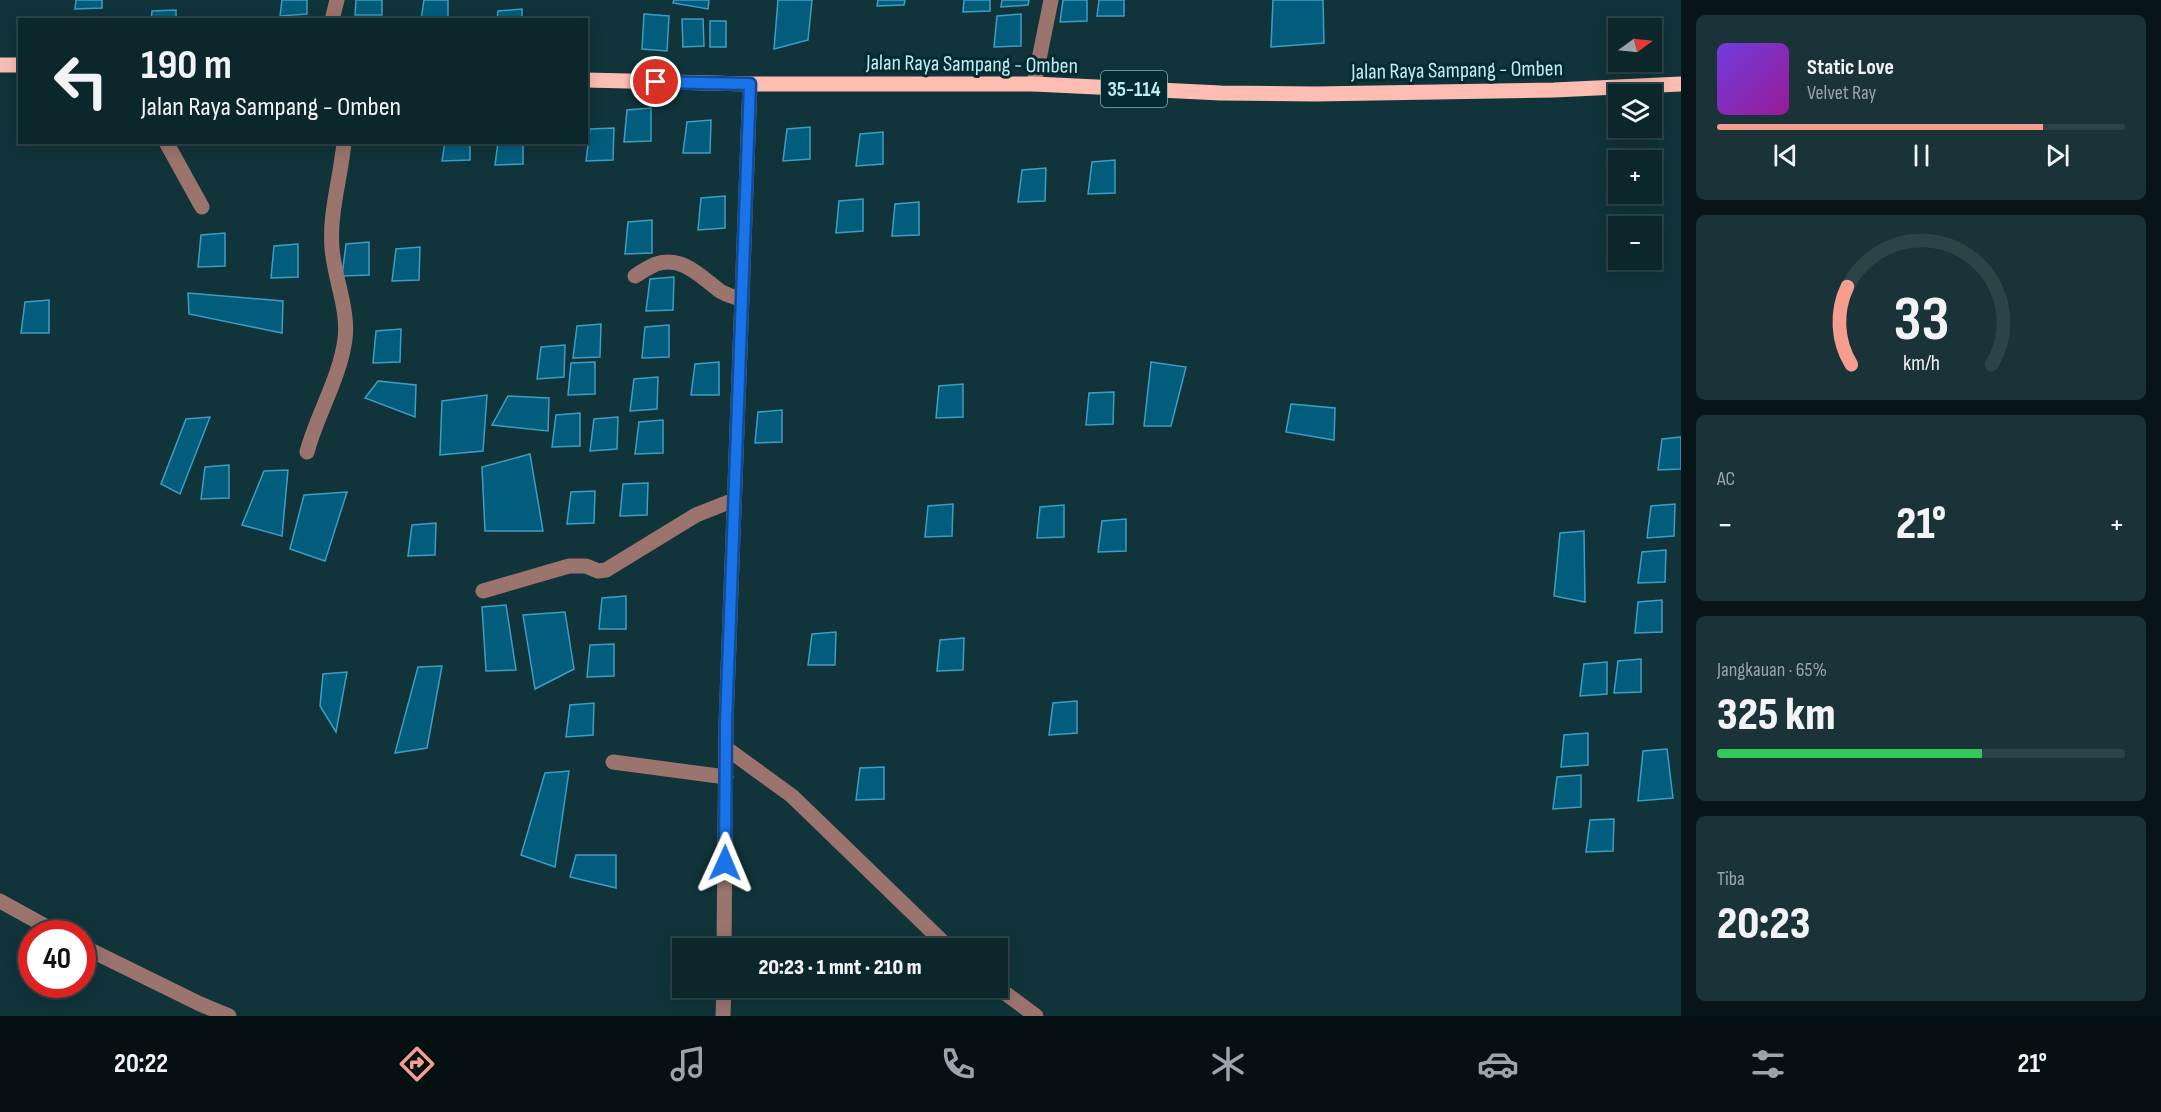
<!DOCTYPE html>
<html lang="id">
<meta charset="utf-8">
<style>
:root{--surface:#0c272c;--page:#1a3338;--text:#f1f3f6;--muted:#9aa5a9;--line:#2c4448;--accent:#f59d8e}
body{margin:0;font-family:"Sofia Sans Condensed",sans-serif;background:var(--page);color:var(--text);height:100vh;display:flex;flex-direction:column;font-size:22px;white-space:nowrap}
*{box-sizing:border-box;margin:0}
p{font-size:20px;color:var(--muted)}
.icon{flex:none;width:33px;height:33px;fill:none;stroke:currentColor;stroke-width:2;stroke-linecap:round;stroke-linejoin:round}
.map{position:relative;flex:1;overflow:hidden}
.panel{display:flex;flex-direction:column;gap:15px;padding:15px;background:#071518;width:480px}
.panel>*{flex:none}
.guide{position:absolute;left:18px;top:18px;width:570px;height:126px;border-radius:0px;box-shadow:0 3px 15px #0003,0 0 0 2px var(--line);background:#0c272c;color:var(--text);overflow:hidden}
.needle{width:39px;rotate:75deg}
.controls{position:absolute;left:1608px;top:18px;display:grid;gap:12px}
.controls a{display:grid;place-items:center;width:54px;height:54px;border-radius:0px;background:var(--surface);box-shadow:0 3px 15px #0003,0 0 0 2px var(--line);font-size:30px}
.speed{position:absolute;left:18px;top:920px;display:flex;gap:12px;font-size:30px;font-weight:700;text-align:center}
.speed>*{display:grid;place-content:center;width:78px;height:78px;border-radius:50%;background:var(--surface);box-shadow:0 3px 15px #0003,0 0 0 2px var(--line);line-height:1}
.speed .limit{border:9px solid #d22;background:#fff;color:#111}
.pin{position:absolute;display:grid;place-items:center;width:51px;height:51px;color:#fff;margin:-26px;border:3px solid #fff;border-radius:50%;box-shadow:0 2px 6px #0007}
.me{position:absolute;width:66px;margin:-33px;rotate:1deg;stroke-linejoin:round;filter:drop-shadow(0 0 4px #0008)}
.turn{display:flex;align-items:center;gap:21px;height:126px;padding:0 24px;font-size:27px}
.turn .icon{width:78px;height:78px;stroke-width:2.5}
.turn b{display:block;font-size:42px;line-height:51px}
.big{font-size:45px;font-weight:800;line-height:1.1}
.panel .tile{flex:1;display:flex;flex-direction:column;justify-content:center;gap:9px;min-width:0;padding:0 21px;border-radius:9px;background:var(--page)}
.panel .dial{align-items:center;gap:0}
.dial svg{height:156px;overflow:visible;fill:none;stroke:var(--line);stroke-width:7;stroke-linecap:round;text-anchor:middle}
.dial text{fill:var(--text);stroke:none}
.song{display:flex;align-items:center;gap:18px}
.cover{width:72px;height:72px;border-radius:9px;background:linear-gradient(135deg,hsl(260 70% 55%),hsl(300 70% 35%))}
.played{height:6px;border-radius:3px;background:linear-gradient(90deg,var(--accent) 80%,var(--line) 80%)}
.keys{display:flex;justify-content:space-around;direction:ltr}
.heat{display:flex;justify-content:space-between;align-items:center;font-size:33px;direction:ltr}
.charge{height:9px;border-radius:4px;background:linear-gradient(90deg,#34c759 65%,var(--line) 0)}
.trip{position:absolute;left:672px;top:938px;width:336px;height:60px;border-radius:0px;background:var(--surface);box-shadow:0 3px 15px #0003,0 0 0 2px var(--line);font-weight:800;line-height:60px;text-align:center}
.dock{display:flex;height:96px;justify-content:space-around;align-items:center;background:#051012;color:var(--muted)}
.dock .icon{width:42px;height:42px}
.dock .active{color:var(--accent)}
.dock b{font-size:27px;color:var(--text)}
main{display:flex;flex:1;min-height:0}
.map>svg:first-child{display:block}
.building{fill:#025d7c;stroke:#419cc4;stroke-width:1.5}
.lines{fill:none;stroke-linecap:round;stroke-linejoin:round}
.minor{stroke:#9a746d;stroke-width:15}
.major{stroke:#fdbdb2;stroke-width:15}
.route-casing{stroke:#114b97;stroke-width:15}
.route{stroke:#1a73e8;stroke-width:10}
.labels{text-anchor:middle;stroke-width:6;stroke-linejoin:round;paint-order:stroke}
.shield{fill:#052a30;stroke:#85b2bb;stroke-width:1.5}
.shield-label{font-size:21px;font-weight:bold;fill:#bcedf6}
.street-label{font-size:22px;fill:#bcedf6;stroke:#052a30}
</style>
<main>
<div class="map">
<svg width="1681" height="1016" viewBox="0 0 1681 1016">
<rect width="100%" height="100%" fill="#10343a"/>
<path class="building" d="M76 0H102V8L75 9Z
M282 0H307V14L280 16Z
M356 0H382V15H355Z
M424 0H448V20H421Z
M674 0H709L708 9 673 3Z
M778 0H812L808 40 774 49Z
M878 0H905L904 5 877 6Z
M964 0H990V11L963 12Z
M1002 0H1029L1028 5 1001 7Z
M1063 0H1087V21L1060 22Z
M1099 0H1124V16H1097Z
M1273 0H1323L1324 43 1271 47Z
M522 9V20H497L498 11Z
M176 10V20H151L152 11Z
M644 14 669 16 667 51 642 49Z
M1021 14V46L994 47 997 16Z
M682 19H703L704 46 683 47Z
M710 21H726V47H710Z
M651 108V141L624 142 627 110Z
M711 120 710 153H683L687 122Z
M810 127V159L783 161 787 129Z
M614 128 613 160 586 161 590 129Z
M883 132V164L856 166 860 134Z
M445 142H470V160L442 161Z
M498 142H523V164L495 165Z
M1115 160V193L1088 194 1092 162Z
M1046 168 1045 201 1018 202 1022 170Z
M725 196V228L698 230 701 198Z
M863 199V231L836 233 839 201Z
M919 202V235L892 236 895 204Z
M652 220V253L625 254 628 222Z
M225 233V266L198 267 201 235Z
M369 242V275L342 276 346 244Z
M298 244V277L271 278 274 246Z
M420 247 419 280 392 281 396 249Z
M674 277 673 310 646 311 650 279Z
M188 293 283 301 282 333 189 314Z
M49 300V333H21L25 302Z
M601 324 600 357 573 358 577 326Z
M669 325V357L642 358 645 327Z
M401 329 400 362 373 363 376 331Z
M565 345 564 377 537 379 541 347Z
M595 362V394L568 395 571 363Z
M719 362V395H691L695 364Z
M1151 362 1186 367 1171 426H1144Z
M658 377 657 409 630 411 634 379Z
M378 381 416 385 415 417 365 398Z
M963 384V417L936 418 939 386Z
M1114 392 1113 424 1086 425 1089 393Z
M487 395 483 451 440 455 442 401Z
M508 396 549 398 548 431 492 425Z
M1291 404 1335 408 1334 440 1286 432Z
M782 410V442L755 443 758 412Z
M580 413V446L552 447 556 415Z
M210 417 180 494 161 484 186 419Z
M618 417 617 449 590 451 594 419Z
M663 420V453L635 454 639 422Z
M1681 437V469L1658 470 1662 439Z
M530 454 543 531H485L482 467Z
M229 465V498L201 499 205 467Z
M288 470 282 536 242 525 264 471Z
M648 483 647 515 620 516 623 484Z
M595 491 594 523 567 524 571 492Z
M347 492 325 561 290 549 304 495Z
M953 504 952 536 925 537 928 506Z
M1675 504 1674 536 1647 538 1651 506Z
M1064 505V537L1037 538 1040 507Z
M1126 519V551L1098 552 1102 521Z
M436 523 435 555 408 556 412 525Z
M1584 531 1585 602 1554 596 1560 533Z
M1666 550 1665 582 1638 583 1642 552Z
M626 596V629H599L602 598Z
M1662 600V632L1635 633 1638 602Z
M506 605 516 670 486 671 482 607Z
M565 612 574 669 535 689 523 615Z
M836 632 835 665H808L812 634Z
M964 638 963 670 937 671 940 640Z
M614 644V676L587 677 590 645Z
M1641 659V692L1614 693 1618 661Z
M1607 662V694L1580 696 1584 664Z
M442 666 427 748 395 753 418 667Z
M347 672 336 732 320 706 323 674Z
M1077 701V733L1049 735 1053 703Z
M594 703 593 735 566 737 570 705Z
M1588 733V765L1561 767 1564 735Z
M1667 749 1673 798 1638 801 1643 751Z
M884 767V799L856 800 860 768Z
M569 771 555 867 521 855 545 773Z
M1581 775V807L1553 809 1557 777Z
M1614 819 1613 851 1586 852 1590 820Z
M576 855H616V888L570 877Z"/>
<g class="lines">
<path class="minor" d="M332 20 337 0
M1034 84 1051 0
M166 142 202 207
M635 276C641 272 649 267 656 264 682 255 701 277 720 291 726 295 735 297 742 300
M307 452C317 414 340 378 345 339 349 310 334 277 332 248 329 213 341 177 344 142
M483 591 569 566H586L598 571 606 570 696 515 734 500
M726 748 792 796 949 948
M613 762 726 777
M0 901 58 933
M82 946 200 1004 229 1016
M724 948 726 723 750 84
M997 987 1036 1016
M723 1016 724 987"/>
<path class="major" d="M0 65H20
M586 80 750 84H1034L1221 93 1315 94 1554 90 1681 84"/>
</g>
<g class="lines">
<g class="route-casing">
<path id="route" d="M656 82 750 84 726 723 725 863"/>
</g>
<use href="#route" class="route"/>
</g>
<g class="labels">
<rect class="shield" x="1101" y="71" width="66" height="36" rx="4.5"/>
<g class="shield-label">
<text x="1134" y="96">35-114</text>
</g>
<g class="street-label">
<text transform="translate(972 63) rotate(1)" y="8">Jalan Raya Sampang - Omben</text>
<text transform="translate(1457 69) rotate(-1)" y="8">Jalan Raya Sampang - Omben</text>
</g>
</g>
</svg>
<div class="controls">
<a><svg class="needle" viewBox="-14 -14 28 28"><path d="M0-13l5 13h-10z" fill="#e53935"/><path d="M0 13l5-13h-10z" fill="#9aa5a9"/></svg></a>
<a><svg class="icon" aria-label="layers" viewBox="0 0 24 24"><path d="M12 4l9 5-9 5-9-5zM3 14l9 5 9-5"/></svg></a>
<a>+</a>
<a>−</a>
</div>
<div class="speed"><div class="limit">40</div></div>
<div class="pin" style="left:656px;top:82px;background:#d93025"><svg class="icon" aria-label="arrive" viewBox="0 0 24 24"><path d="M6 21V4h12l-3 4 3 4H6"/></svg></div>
<svg class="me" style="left:725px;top:863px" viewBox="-20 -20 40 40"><path d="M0-17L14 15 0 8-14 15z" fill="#1a73e8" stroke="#fff" stroke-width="4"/></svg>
<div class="trip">20:23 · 1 mnt · 210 m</div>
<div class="guide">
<div class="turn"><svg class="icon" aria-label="left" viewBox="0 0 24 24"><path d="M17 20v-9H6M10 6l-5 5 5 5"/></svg><div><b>190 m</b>Jalan Raya Sampang - Omben</div></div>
</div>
</div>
<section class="panel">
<div class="tile">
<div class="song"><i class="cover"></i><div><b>Static Love</b><p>Velvet Ray</p></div></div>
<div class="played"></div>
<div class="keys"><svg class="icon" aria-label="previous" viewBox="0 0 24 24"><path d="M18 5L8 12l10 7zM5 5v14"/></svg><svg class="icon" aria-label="pause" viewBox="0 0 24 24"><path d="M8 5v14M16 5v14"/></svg><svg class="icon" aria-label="next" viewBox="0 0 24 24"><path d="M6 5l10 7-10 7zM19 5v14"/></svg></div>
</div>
<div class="tile dial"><svg viewBox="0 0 100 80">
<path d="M14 69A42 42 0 1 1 86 69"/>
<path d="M14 69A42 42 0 0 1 12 29" stroke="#f59d8e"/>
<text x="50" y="56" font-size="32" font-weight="700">33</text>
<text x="50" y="72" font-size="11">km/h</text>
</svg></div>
<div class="tile"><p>AC</p>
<div class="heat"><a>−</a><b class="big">21°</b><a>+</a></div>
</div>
<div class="tile"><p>Jangkauan · 65%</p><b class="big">325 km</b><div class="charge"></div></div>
<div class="tile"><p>Tiba</p><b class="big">20:23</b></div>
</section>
</main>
<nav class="dock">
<b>20:22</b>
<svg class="icon active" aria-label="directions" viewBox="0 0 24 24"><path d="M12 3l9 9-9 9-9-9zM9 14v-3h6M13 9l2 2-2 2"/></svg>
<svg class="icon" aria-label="music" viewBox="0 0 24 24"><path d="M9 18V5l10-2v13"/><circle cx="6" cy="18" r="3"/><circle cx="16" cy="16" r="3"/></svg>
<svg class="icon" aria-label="phone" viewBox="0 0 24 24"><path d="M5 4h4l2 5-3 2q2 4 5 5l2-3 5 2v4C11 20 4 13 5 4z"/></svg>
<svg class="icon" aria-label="climate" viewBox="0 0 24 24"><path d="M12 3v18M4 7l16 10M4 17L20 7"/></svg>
<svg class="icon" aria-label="car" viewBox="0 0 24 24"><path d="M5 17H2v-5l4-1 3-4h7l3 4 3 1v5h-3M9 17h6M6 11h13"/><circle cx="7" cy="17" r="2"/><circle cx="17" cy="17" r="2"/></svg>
<svg class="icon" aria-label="filters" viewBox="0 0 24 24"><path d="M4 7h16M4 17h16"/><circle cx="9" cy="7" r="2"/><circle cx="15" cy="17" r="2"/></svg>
<b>21°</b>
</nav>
